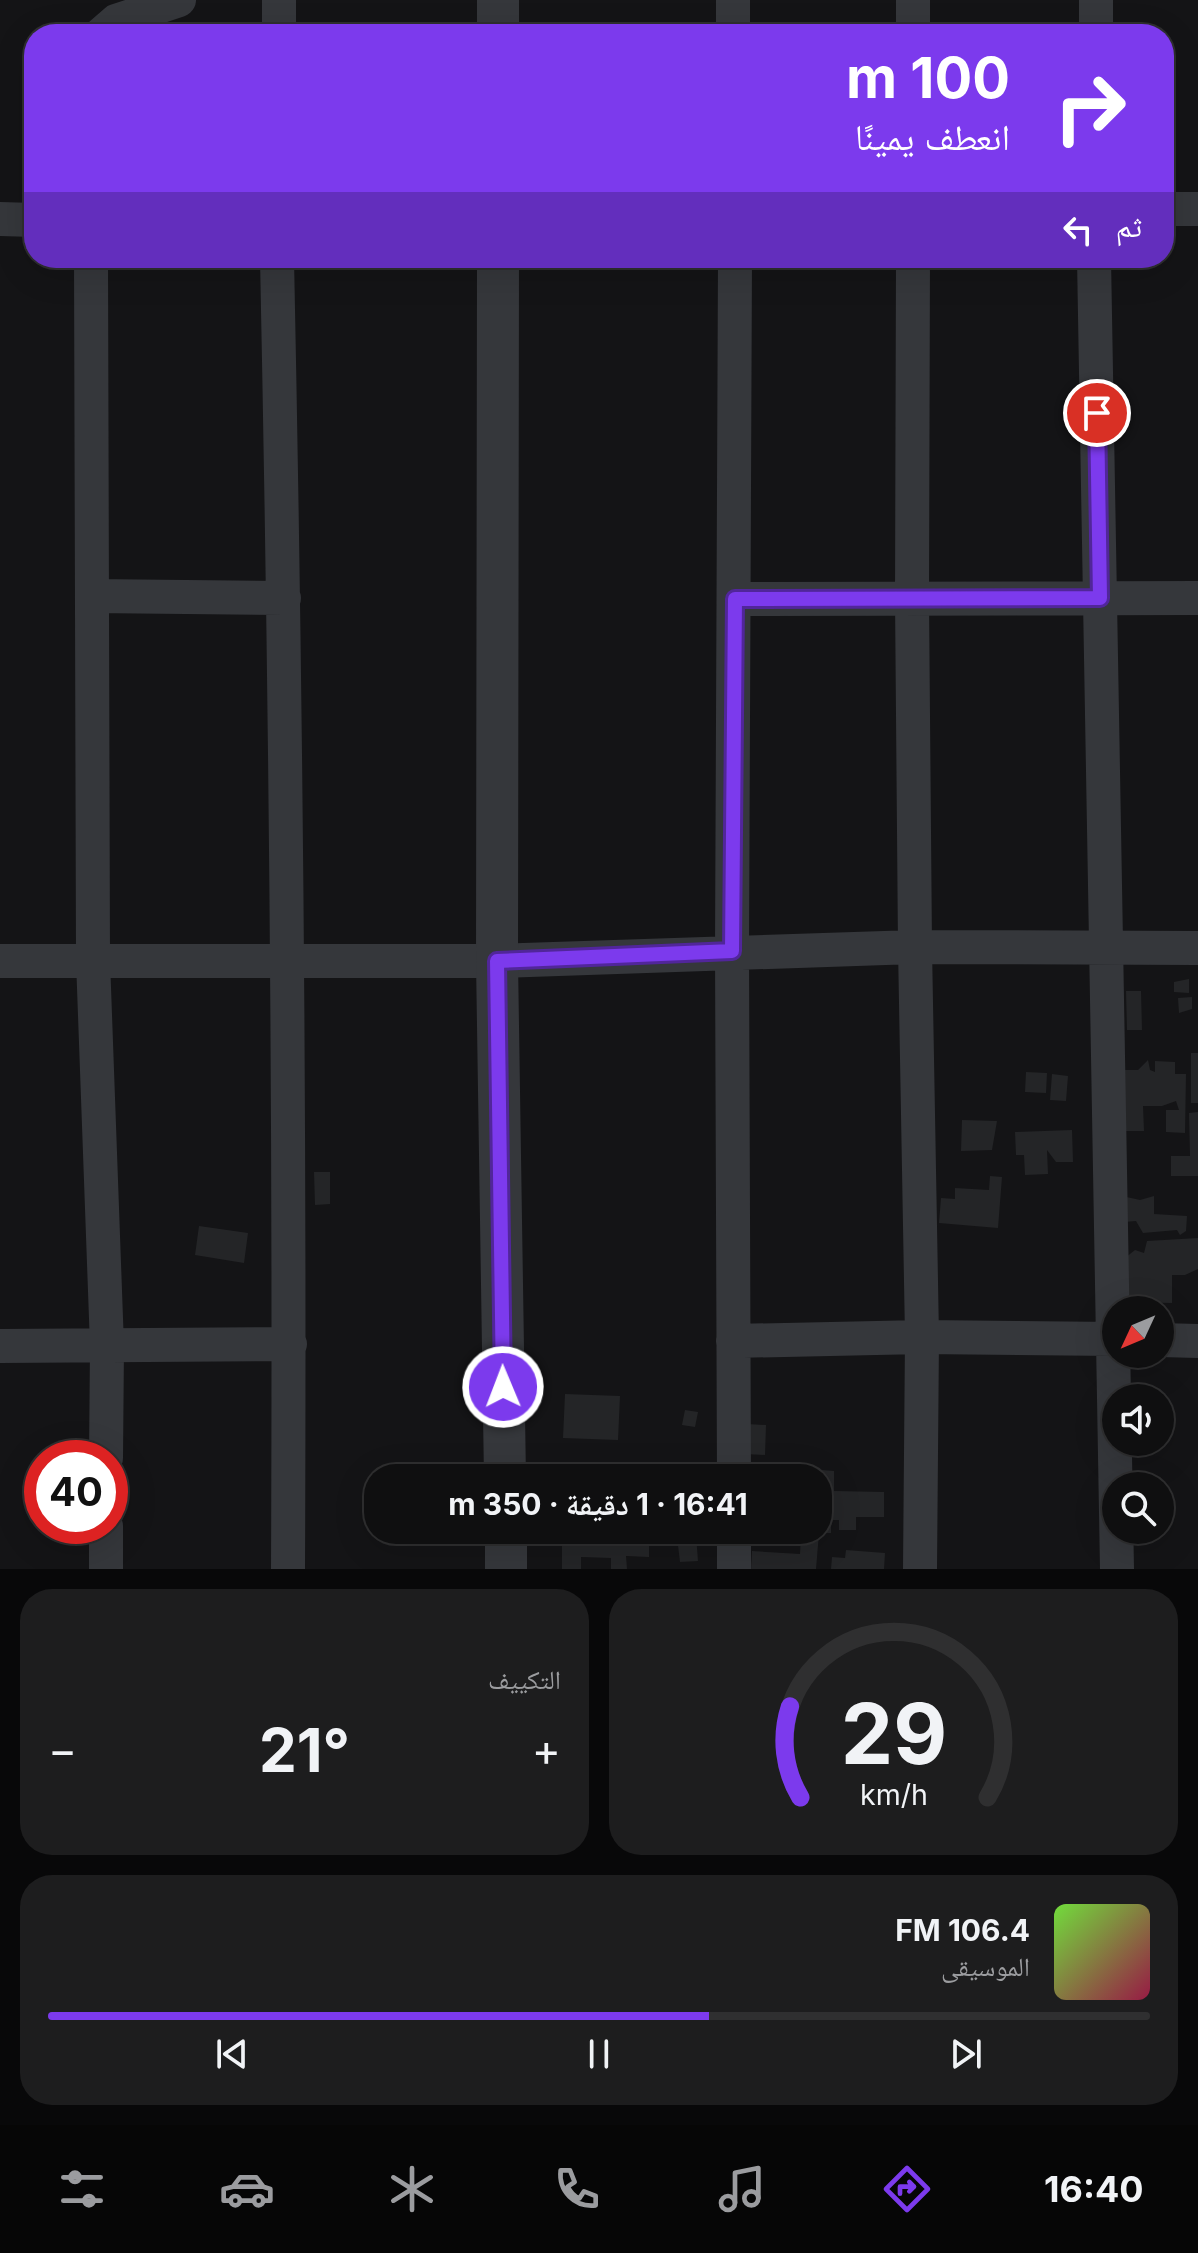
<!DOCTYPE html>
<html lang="ar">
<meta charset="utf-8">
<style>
:root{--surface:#0f0f10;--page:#1d1d1e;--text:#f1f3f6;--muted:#9b9c9f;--line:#2f2f30;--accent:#7c3aed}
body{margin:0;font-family:Inter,"Noto Naskh Arabic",sans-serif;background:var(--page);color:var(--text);direction:rtl;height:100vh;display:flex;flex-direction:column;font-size:30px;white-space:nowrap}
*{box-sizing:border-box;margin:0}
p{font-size:26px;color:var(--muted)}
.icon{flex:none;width:44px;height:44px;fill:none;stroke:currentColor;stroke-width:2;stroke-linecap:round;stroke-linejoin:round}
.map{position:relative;height:1569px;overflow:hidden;direction:ltr}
.details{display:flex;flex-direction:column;gap:20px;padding:20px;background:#080809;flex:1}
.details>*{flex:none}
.guide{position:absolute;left:24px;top:24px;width:1150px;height:244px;border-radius:32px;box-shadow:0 8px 32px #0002,0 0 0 2px var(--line);direction:rtl;background:#7c3aed;color:#fff;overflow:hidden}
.needle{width:52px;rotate:226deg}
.controls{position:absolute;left:1102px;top:1296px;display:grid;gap:16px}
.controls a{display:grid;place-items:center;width:72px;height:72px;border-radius:50%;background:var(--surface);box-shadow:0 8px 32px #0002,0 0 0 2px var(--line);font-size:40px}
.speed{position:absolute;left:24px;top:1440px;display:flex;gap:16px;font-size:40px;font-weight:700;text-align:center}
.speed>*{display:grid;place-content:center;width:104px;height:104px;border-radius:50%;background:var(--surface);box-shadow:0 8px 32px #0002,0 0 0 2px var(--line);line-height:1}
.speed .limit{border:12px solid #d22;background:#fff;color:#111}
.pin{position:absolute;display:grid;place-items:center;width:68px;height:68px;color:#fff;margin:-34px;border:4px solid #fff;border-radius:50%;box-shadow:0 2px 8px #0007}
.me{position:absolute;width:88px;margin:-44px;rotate:359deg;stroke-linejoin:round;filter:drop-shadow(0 0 6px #0008)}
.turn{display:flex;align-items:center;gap:28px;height:168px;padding:0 32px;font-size:36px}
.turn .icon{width:104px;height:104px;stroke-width:2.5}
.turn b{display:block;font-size:56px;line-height:68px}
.then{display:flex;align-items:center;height:76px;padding:0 32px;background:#0003;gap:16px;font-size:30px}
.big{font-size:60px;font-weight:700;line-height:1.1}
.details .widget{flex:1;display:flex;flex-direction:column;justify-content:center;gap:12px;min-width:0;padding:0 28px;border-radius:32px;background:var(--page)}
.details .dial{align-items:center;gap:0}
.dial svg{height:208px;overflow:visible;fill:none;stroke:var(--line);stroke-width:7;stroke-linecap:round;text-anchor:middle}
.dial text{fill:var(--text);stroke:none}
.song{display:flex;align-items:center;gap:24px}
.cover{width:96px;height:96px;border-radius:12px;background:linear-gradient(135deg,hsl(100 70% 55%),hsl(340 70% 35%))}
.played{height:8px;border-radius:4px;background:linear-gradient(90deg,var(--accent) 60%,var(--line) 60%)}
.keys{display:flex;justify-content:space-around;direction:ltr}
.heat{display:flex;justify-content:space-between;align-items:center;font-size:44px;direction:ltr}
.details .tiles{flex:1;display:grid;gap:20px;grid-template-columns:1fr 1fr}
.widget:last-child{grid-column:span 2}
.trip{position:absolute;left:364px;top:1464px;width:468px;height:80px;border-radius:32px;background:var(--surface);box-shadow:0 8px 32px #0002,0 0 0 2px var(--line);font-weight:700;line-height:80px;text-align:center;direction:rtl}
.dock{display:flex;height:128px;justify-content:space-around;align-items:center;background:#060606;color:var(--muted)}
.dock .icon{width:56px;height:56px}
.dock .selected{color:var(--accent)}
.dock b{font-size:36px;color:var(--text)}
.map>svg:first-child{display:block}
.building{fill:#242527}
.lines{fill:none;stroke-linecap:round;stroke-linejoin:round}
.minor{stroke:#35373b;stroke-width:34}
.tertiary{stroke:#35373b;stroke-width:42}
.route-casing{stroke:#51269a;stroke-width:20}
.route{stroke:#7c3aed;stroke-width:14}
</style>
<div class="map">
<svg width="1198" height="1569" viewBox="0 0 1198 1569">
<rect width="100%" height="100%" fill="#141416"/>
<path class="building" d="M1189 979V993L1174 992V982Z
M1126 991H1141L1142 1030H1127Z
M1192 997V1009L1179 1013 1178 998Z
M1191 1053H1198V1103H1191Z
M1148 1060 1150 1070 1155 1072V1061L1175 1062V1074H1186L1185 1133 1166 1132V1110H1179L1176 1101 1162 1106H1143L1144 1131H1125L1123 1070H1138Z
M1026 1072 1047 1073 1046 1093 1025 1092Z
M1052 1074 1068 1076 1066 1101 1050 1100Z
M1198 1112V1176H1171V1156H1190L1189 1113Z
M962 1120 997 1121 992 1150 961 1151Z
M1072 1130 1073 1162H1056L1047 1150 1048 1174 1025 1175 1024 1155H1016L1015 1132Z
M314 1172H330V1204L315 1205Z
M990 1176 1002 1177 998 1228 939 1223 941 1198 955 1199V1188L989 1190Z
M1122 1196 1140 1200 1154 1196V1214L1187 1216 1186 1231 1180 1235 1177 1230 1143 1233 1136 1221 1124 1222Z
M199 1226 248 1233 244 1263 195 1255Z
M1198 1238V1269L1185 1275H1172V1303L1125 1302V1258L1135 1250 1144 1253 1147 1241Z
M565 1394 620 1396 618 1440 563 1438Z
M685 1410 698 1412 695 1427 682 1425Z
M747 1424 766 1425 765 1455 745 1454Z
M797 1468 834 1471V1491L884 1492V1517H856V1530H839V1520H831V1533H819L818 1478H797Z
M562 1530H581L580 1544H610V1530H627L626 1538 649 1539V1557L626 1556 627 1569H611V1558L581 1557V1569H562Z
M819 1533 816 1569H751L752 1551 800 1554 801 1534Z
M696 1535 698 1561 680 1562 677 1537Z
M846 1550 885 1553 884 1569H831L832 1557 845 1558Z"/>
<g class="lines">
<path class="minor" d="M733 0V34
M913 0V34
M101 34 116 21 179 0
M279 34V0
M1096 34V0
M1164 209H1198
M0 219 34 220
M91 258 93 960 107 1346 106 1458
M277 258C286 695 290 1132 288 1569
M913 258 912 599 915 947 922 1337 920 1569
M1094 258 1117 1569
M92 596 284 598
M735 599 1198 598
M0 961H497L915 947 1198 948
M1160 1340 1198 1341
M733 1341 922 1337 1116 1339
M0 1346 290 1344
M734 1478 732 951 735 258
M734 1530V1569
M106 1569V1526"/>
<path class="tertiary" d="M498 34V0
M498 258 497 961 505 1478
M506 1530V1569"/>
</g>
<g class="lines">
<g class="route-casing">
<path id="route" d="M503 1387 497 961 732 951 735 599 1100 598 1097 413"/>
</g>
<use href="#route" class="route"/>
</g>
</svg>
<div class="controls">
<a><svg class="needle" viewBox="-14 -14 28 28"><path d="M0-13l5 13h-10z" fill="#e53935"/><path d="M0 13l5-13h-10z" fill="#9b9c9f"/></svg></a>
<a><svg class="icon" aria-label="sound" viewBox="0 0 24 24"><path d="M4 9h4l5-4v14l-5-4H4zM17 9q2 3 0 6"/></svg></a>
<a><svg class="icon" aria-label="search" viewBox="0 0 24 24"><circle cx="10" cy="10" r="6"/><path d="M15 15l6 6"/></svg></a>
</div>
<div class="speed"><div class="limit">40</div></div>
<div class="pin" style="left:1097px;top:413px;background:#d93025"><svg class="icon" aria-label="arrive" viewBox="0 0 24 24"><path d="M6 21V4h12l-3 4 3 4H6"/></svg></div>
<svg class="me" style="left:503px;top:1387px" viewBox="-20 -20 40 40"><circle r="17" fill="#7c3aed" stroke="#fff" stroke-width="3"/><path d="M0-11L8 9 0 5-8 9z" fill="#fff"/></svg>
<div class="trip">16:41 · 1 دقيقة · 350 m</div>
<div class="guide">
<div class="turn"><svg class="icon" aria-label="right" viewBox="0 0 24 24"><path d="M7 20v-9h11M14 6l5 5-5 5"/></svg><div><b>100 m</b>انعطف يمينًا</div></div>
<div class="then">ثم<svg class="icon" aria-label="left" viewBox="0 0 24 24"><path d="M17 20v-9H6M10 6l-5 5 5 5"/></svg></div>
</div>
</div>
<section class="details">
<div class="tiles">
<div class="widget dial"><svg viewBox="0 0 100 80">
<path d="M14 69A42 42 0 1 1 86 69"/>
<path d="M14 69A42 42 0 0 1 10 34" stroke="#7c3aed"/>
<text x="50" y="56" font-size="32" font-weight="700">29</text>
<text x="50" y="72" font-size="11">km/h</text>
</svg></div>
<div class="widget"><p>التكييف</p>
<div class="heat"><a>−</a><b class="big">21°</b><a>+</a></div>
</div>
<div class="widget">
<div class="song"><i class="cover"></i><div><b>106.4 FM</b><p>الموسيقى</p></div></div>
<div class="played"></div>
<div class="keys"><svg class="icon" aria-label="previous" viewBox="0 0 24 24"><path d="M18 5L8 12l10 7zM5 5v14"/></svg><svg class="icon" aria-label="pause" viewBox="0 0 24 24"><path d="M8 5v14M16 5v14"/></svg><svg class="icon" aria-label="next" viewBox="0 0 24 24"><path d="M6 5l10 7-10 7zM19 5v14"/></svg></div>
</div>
</div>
</section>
<nav class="dock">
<b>16:40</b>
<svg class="icon selected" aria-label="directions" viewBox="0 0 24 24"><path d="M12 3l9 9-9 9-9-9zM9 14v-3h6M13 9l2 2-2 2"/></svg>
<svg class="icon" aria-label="music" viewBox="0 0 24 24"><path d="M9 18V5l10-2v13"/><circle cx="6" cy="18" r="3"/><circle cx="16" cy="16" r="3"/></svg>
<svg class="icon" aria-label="phone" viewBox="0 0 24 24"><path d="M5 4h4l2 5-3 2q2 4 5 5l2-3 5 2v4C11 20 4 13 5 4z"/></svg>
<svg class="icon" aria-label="climate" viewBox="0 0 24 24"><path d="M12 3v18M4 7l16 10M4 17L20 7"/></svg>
<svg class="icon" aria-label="car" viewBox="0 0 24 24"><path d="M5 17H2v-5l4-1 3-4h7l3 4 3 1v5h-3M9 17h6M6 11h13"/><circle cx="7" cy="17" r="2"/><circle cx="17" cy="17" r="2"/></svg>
<svg class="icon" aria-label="filters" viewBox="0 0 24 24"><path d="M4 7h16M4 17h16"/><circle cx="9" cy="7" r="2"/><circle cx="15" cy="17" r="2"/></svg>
</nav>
